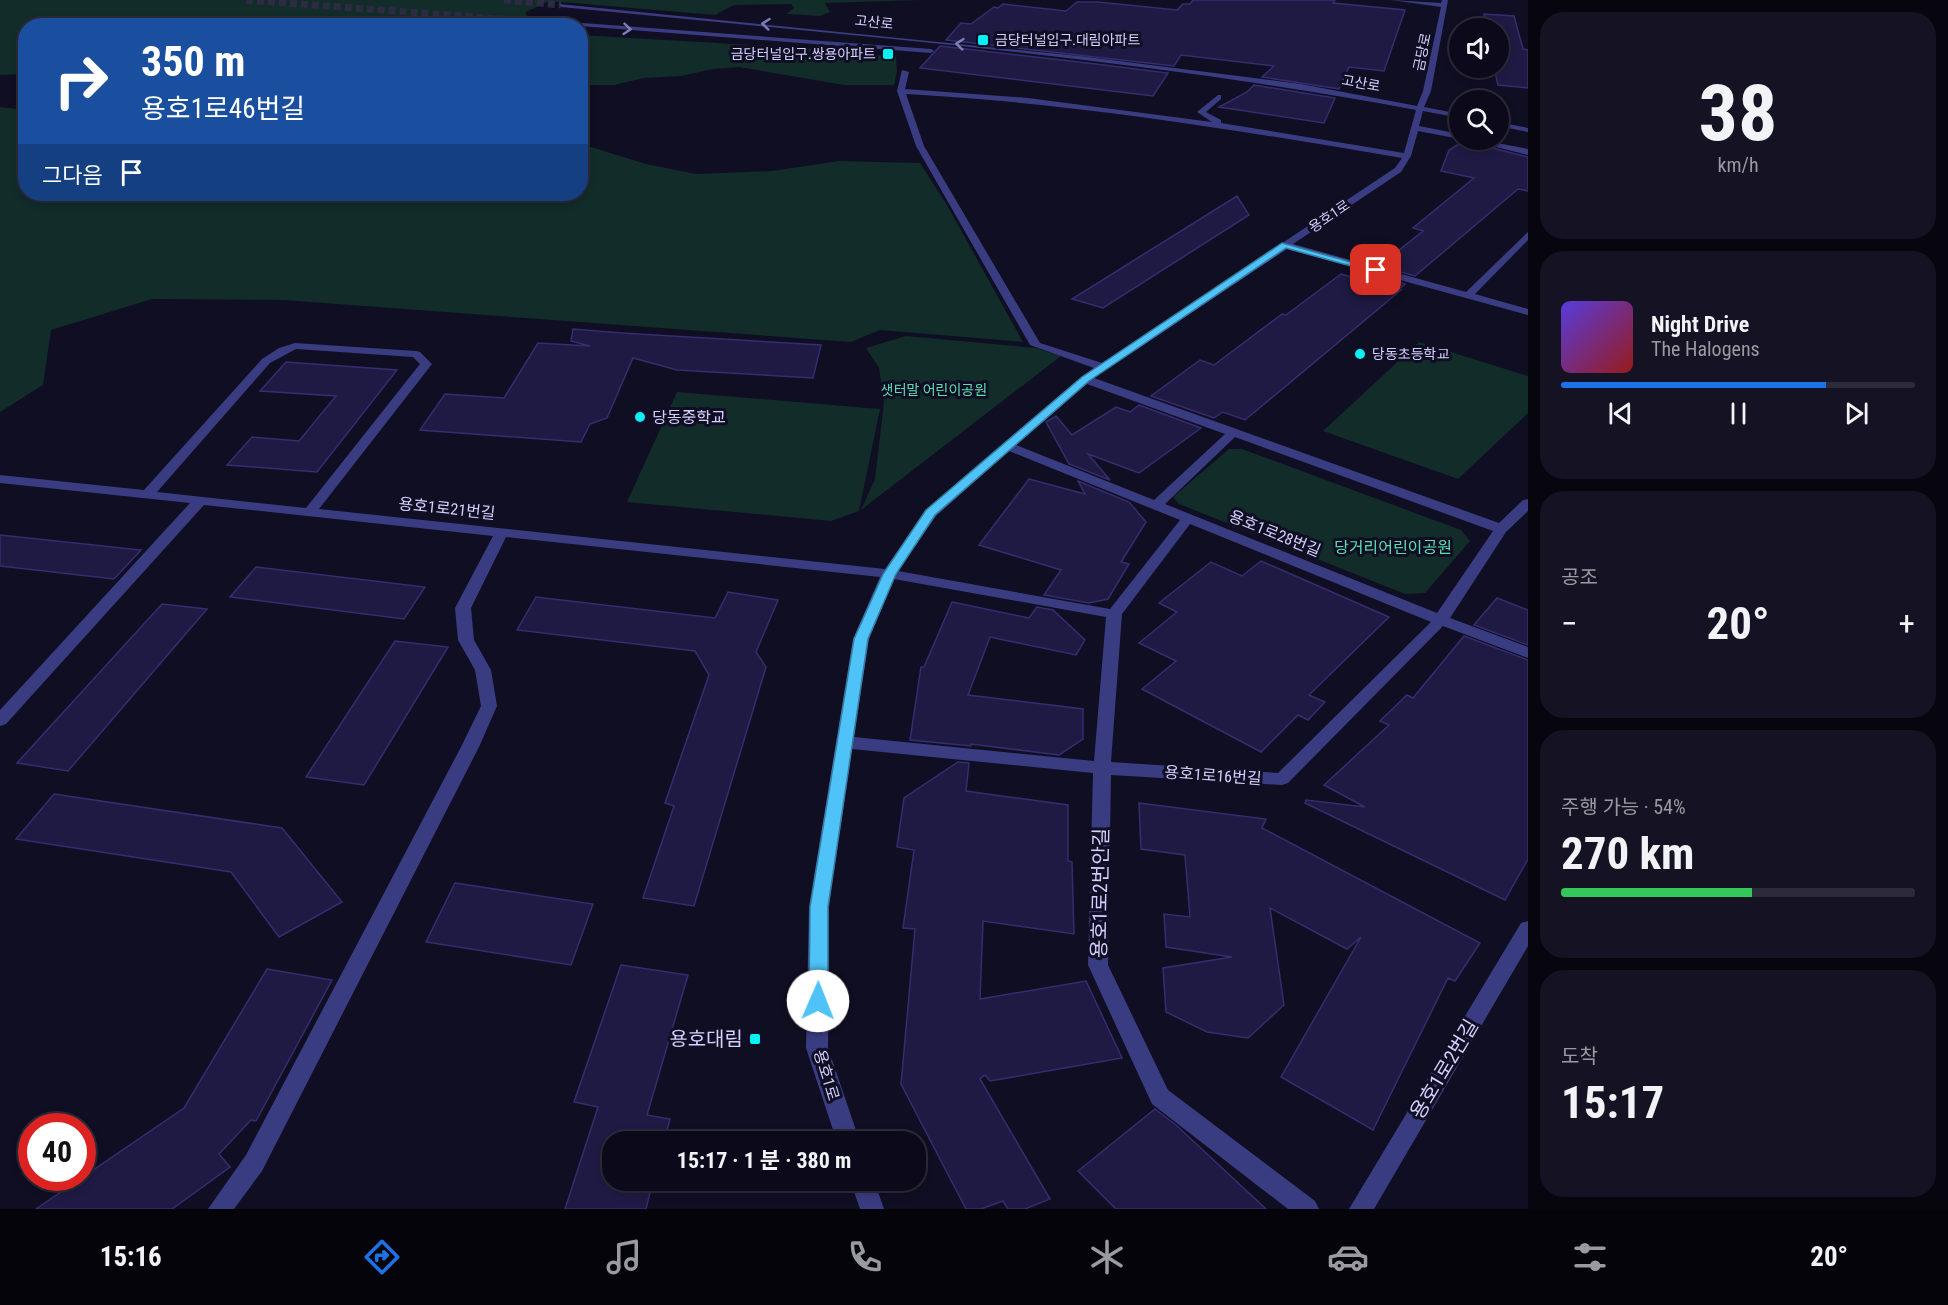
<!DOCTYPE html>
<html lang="ko">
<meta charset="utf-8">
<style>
:root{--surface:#0c0a1a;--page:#151323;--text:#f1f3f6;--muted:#9a9aa2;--line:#2c2b39;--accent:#1a73e8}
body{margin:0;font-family:"Roboto Condensed","Noto Sans KR",sans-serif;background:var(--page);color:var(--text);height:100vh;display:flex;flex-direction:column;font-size:22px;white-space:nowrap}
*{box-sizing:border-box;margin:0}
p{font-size:20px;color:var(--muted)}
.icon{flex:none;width:33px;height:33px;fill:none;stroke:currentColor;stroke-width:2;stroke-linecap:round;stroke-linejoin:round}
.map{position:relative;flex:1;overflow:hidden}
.drawer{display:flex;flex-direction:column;gap:12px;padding:12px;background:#07060e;width:420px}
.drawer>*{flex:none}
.banner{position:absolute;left:18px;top:18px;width:570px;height:183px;border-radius:24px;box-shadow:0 3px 9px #0003,0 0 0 2px var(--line);background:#1a4fa0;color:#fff;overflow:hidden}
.buttons{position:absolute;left:1449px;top:18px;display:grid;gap:12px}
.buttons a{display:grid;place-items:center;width:60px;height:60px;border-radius:50%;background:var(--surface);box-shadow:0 3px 9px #0003,0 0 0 2px var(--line);font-size:30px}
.speed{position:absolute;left:18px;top:1113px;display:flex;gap:12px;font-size:30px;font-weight:700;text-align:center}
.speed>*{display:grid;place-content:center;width:78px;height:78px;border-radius:50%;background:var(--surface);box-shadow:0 3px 9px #0003,0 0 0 2px var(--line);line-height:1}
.speed .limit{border:9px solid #d22;background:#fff;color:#111}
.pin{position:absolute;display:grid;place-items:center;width:51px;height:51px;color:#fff;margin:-26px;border-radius:12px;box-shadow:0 3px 9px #0006}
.me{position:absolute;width:66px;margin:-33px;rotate:1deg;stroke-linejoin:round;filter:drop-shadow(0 0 4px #0008)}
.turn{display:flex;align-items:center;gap:21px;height:126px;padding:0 24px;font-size:27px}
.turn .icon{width:78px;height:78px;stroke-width:2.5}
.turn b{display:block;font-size:42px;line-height:51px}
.then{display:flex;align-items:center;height:57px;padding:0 24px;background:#0003;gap:12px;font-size:22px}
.big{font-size:45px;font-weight:700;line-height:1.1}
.drawer .card{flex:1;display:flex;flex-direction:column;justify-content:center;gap:9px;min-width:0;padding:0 21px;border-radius:24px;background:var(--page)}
.drawer .dial{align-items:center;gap:0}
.dial b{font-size:78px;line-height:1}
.song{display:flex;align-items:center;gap:18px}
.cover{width:72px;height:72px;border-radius:9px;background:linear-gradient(135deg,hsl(250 70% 55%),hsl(0 70% 35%))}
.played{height:6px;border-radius:3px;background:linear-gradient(90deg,var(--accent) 75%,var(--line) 75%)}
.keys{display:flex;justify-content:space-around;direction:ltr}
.heat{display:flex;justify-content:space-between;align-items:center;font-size:33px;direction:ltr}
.charge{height:9px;border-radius:4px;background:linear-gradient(90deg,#34c759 54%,var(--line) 0)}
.trip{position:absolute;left:602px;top:1131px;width:324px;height:60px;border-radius:24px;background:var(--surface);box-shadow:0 3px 9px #0003,0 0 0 2px var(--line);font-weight:700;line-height:60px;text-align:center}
.tabs{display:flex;height:96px;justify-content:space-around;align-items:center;background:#05040a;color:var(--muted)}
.tabs .icon{width:42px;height:42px}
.tabs .on{color:var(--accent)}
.tabs b{font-size:27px;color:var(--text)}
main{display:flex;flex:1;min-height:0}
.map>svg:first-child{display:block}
.green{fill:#112c29}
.building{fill:#1f1a43;stroke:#352d6f;stroke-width:1.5}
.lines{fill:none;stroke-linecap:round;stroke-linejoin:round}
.minor-tunnel{stroke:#2d2b43;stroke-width:7;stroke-dasharray:7 4;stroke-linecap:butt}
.minor{fill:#3a3c81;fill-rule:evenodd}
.oneway{stroke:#7e7fb9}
.route{fill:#4fc3f7;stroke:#337fa1;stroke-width:1.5}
.poi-dot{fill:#04f1f7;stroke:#100e22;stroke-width:2}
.labels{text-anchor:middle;stroke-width:6;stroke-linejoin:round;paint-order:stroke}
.far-street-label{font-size:14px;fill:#d2d0fe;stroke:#100e22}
.far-poi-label{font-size:14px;fill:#d2d0fe;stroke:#100e22;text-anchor:start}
.far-park-label{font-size:14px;fill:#5dddb3;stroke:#100e22}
.poi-label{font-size:16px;fill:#d2d0fe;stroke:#100e22;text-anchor:start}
.street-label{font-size:16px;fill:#d2d0fe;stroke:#100e22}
.park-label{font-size:16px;fill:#5dddb3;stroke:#100e22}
.near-street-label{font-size:20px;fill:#d2d0fe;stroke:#100e22}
.near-poi-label{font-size:20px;fill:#d2d0fe;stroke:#100e22;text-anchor:end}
</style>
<main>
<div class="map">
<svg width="1528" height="1209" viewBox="0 0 1528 1209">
<rect width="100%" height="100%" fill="#100e22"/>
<path class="green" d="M0 0H921L825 3 830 12 820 16 786 14 794 8 791 4 734 5 715 15 549 1 526 12 528 26H26L25 74 0 75Z
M580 35 804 48 896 57 897 71 894 85H844L739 67 713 69 681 76 644 78 614 85H581Z
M0 107 25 110 26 194H580L581 144 646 164 696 174 772 171 839 161 920 163 947 205 1023 342 880 330 851 342 283 300 152 299 51 330 43 385 0 412Z
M906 336 1036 348 1061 356 861 510 875 479 884 402 879 368 866 348Z
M1419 342 1528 376V413L1458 479 1323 431Z
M677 392 880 409 859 511 831 521 627 502Z
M1229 449H1242L1461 530 1470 541 1425 593 1405 594 1179 504 1173 497Z"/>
<path class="building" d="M1193 0H1335L1333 3 1405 10 1384 71 1349 67 1339 89 1262 77 1274 66 1181 55 1174 66 946 40 961 23 971 24 994 7 998 8 1003 4 1066 11 1077 2H1098L1177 10 1183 4H1190Z
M1484 14 1514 16 1523 49 1528 50V88L1498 85 1494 68H1498V28H1486Z
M940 46 1096 64 1168 73 1153 96 920 68Z
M1254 85 1310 94 1335 98 1324 123 1219 107 1247 92Z
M1464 141 1528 157V191L1518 189 1415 276 1379 266 1423 231 1413 228 1474 178 1441 171 1449 150Z
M1237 196 1249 215 1103 308 1072 299Z
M1341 274 1361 280 1369 274 1405 284 1398 290H1401L1245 420 1223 412 1214 418 1151 396 1200 360 1214 365 1282 314 1286 315Z
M573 329 622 333 821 345 813 378 677 370 633 358 607 418 590 424 581 442 420 430 445 394 504 398 538 343 590 346 571 341Z
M286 362 397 370 317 472 227 465 252 437 299 441 336 396 260 391Z
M1139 405 1201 428 1139 473 1088 454 1110 480 1069 464 1046 422 1056 416 1072 435 1116 407 1130 412Z
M1029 479 1085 494 1078 481 1129 502 1146 522 1121 562 1129 564 1108 599 1089 603 1044 595 1061 570 979 545Z
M0 535 141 550 114 579 0 566Z
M1261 561 1389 617 1309 695 1325 702 1308 720 1298 715 1261 752 1142 689 1176 661 1139 643 1177 612 1159 603 1211 562 1242 576Z
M256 567 425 587 404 619 230 597Z
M728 592 778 600 756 652 766 667 694 906 643 898 674 806 665 803 709 675 695 651 517 630 536 597 715 618Z
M1497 598 1528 610V645L1474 625Z
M952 602 1029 618 1037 607 1053 610 1085 640 1076 655 990 637 968 695 1083 709V739L1059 755 971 744V746L910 740 921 667H924Z
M162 604 207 609 68 771 17 763Z
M1464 636 1528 660V859L1505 900 1305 803 1306 800 1365 807 1324 785 1389 725 1380 721 1407 695 1413 698Z
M395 641 448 647 364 785 306 777Z
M958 762 969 763 966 791 1068 805V861L1072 862 1074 934 983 921 980 999 1086 981 1122 1058 990 1081 985 1075 980 1079 1050 1199 1025 1209H1008L1003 1201 981 1209H966L901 1084 915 929 903 928 914 850 897 847 904 798Z
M54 794 282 828 342 902 279 937 231 872 16 839Z
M1139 803 1266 819 1262 828 1480 943 1455 981 1448 978 1373 1130 1281 1077 1361 937 1347 949 1270 908 1284 1005 1248 1038 1207 1032 1166 1012 1163 968 1232 957 1166 947 1164 914 1190 917 1185 855 1141 849Z
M455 883 593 904 571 965 426 942Z
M621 965 688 975 647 1115 670 1119 664 1142H612V1180H653L646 1209H565L598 1107 574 1102Z
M267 969 332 980 256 1121 251 1120 219 1154 230 1167 172 1209H36L184 1108Z
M1155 1109 1176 1125 1266 1209H1116L1078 1171Z"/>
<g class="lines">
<path class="minor-tunnel" d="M246 0 569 24
M504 0 561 5"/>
<path class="minor" d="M1391 0 1441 3 1442 0H1448L1431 91 1424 107 1460 114V118L1423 111 1419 126 1460 134V139L1418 131 1411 156 1401 172 1293 244 1466 292 1528 232V240L1475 294 1528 309V315L1287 249 1094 378 1499 523 1523 500 1528 499V511L1506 532 1450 618 1528 647V658L1443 626 1288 783 1282 785 1111 775 1108 965 1168 1090 1315 1201 1319 1209H1288L1152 1104 1088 965 1093 773 852 749 829 907 828 1048 860 1142H837L806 1048 809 907 853 639 880 577 506 537 471 608 474 640 491 670 497 706 479 747 262 1171 234 1209H208L246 1155 461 747 481 706 475 670 458 640 455 608 493 536 204 505 6 724 0 726V710L190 503 0 483V475L144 490 262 359 279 348 295 343 416 351 420 352 432 364 319 509 885 569 926 510 1081 377 1094 368 1030 345 916 146 897 91 902 70 909 72 905 89 1028 98 1212 122 1197 112 1218 95H1221V99L1206 112 1221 120V123L1404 153 1416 110C1134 57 846 35 561 7L559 4 1079 56 1301 84 1417 106 1423 91 1441 7ZM906 94C1073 103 1237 130 1402 158L1395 168 1102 363 1040 343 924 146ZM296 349 413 357 420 364 306 508 157 492 270 363ZM1087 384 1225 434 1154 500 1016 445ZM1235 437 1493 531 1437 613 1165 504ZM1009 451 1180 520 1110 609 898 571 936 516ZM1190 524 1431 622 1278 773 1111 762 1122 614ZM894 579 1106 617 1094 761 854 737 869 639Z
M569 22 931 49 934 51 931 53 567 25Z
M1498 122 1528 128V132L1498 126Z
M1468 140H1481L1528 149V155Z
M1528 921V946L1374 1209H1349L1521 923Z
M850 1180H874L884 1209H860Z"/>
</g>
<defs><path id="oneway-chevron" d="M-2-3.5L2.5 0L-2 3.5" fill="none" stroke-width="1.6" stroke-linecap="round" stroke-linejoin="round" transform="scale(1.5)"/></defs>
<g class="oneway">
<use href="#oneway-chevron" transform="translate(766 24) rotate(-174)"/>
<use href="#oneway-chevron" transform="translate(627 29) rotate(5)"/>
<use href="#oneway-chevron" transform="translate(960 44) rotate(-174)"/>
</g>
<path class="route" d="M1282 243 1380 270 1376 273 1286 248 1089 381 935 515 896 574 868 639 828 907V1001L825 1006 818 1009 811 1006 809 1001 810 907 854 639 883 574 926 510 1082 377Z"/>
<g class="poi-dot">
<rect x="977" y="34" width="12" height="12" rx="3"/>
<rect x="882" y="48" width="12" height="12" rx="3"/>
<circle cx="1360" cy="354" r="6"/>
<circle cx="640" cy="417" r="6"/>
<rect x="749" y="1033" width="12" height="12" rx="3"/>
</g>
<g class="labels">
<g class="far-street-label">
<text transform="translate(874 22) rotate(6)" y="5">고산로</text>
<text transform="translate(1422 52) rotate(-78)" y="5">금당로</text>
<text transform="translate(1361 83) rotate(10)" y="5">고산로</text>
<text transform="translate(1329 216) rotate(-34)" y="5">용호1로</text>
</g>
<g class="far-poi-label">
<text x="995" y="45">금당터널입구.대림아파트</text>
<text x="876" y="59" text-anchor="end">금당터널입구.쌍용아파트</text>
<text x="1372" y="359">당동초등학교</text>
</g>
<g class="far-park-label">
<text x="934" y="395">샛터말 어린이공원</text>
</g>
<g class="poi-label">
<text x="652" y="423">당동중학교</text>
</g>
<g class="street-label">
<text transform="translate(447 508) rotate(6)" y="6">용호1로21번길</text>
<text transform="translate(1275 533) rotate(22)" y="6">용호1로28번길</text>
<text transform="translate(1213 775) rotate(4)" y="6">용호1로16번길</text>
<text transform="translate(827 1075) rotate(73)" y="6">용호1로</text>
</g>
<g class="park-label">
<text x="1393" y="553">당거리어린이공원</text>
</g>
<g class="near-street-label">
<text transform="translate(1100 893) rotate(-89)" y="7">용호1로2번안길</text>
<text transform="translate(1444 1069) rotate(-59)" y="7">용호1로2번길</text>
</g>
<g class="near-poi-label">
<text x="743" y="1046">용호대림</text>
</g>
</g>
</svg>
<div class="buttons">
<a><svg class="icon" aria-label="sound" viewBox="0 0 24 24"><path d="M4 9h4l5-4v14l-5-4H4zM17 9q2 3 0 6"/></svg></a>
<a><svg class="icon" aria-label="search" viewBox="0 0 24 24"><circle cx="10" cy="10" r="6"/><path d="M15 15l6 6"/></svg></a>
</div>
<div class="speed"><div class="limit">40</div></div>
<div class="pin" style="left:1376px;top:270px;background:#d93025"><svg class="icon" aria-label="arrive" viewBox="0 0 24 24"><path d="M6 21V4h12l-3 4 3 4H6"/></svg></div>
<svg class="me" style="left:818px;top:1001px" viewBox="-20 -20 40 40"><circle r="19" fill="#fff"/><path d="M0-13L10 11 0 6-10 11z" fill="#4fc3f7"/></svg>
<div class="trip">15:17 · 1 분 · 380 m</div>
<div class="banner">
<div class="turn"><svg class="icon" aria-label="right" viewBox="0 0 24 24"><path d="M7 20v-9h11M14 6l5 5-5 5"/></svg><div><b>350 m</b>용호1로46번길</div></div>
<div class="then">그다음<svg class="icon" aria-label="arrive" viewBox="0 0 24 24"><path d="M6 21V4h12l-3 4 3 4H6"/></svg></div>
</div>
</div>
<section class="drawer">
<div class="card dial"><b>38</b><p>km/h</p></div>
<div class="card">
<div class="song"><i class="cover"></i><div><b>Night Drive</b><p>The Halogens</p></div></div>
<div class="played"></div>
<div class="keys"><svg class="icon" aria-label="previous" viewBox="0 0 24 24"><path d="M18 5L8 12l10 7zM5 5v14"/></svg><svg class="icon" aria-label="pause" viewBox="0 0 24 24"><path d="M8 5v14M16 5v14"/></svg><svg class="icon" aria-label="next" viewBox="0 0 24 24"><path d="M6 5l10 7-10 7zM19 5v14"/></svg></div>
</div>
<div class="card"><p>공조</p>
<div class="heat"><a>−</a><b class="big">20°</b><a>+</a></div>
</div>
<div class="card"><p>주행 가능 · 54%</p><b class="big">270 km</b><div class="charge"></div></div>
<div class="card"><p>도착</p><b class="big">15:17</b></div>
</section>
</main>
<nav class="tabs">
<b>15:16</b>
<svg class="icon on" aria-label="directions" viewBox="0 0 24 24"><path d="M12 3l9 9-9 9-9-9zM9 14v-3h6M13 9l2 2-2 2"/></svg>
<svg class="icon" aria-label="music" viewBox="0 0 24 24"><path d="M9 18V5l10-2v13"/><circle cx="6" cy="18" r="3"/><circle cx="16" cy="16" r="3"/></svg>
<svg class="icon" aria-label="phone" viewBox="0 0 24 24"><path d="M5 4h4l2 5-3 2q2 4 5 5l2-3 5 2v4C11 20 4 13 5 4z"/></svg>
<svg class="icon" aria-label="climate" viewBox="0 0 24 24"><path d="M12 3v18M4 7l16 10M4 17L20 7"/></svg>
<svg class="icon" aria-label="car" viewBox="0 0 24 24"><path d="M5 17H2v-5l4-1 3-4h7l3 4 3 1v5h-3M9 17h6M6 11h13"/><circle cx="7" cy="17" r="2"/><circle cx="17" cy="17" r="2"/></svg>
<svg class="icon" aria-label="filters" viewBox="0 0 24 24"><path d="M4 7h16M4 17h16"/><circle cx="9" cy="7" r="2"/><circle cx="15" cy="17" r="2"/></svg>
<b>20°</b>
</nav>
